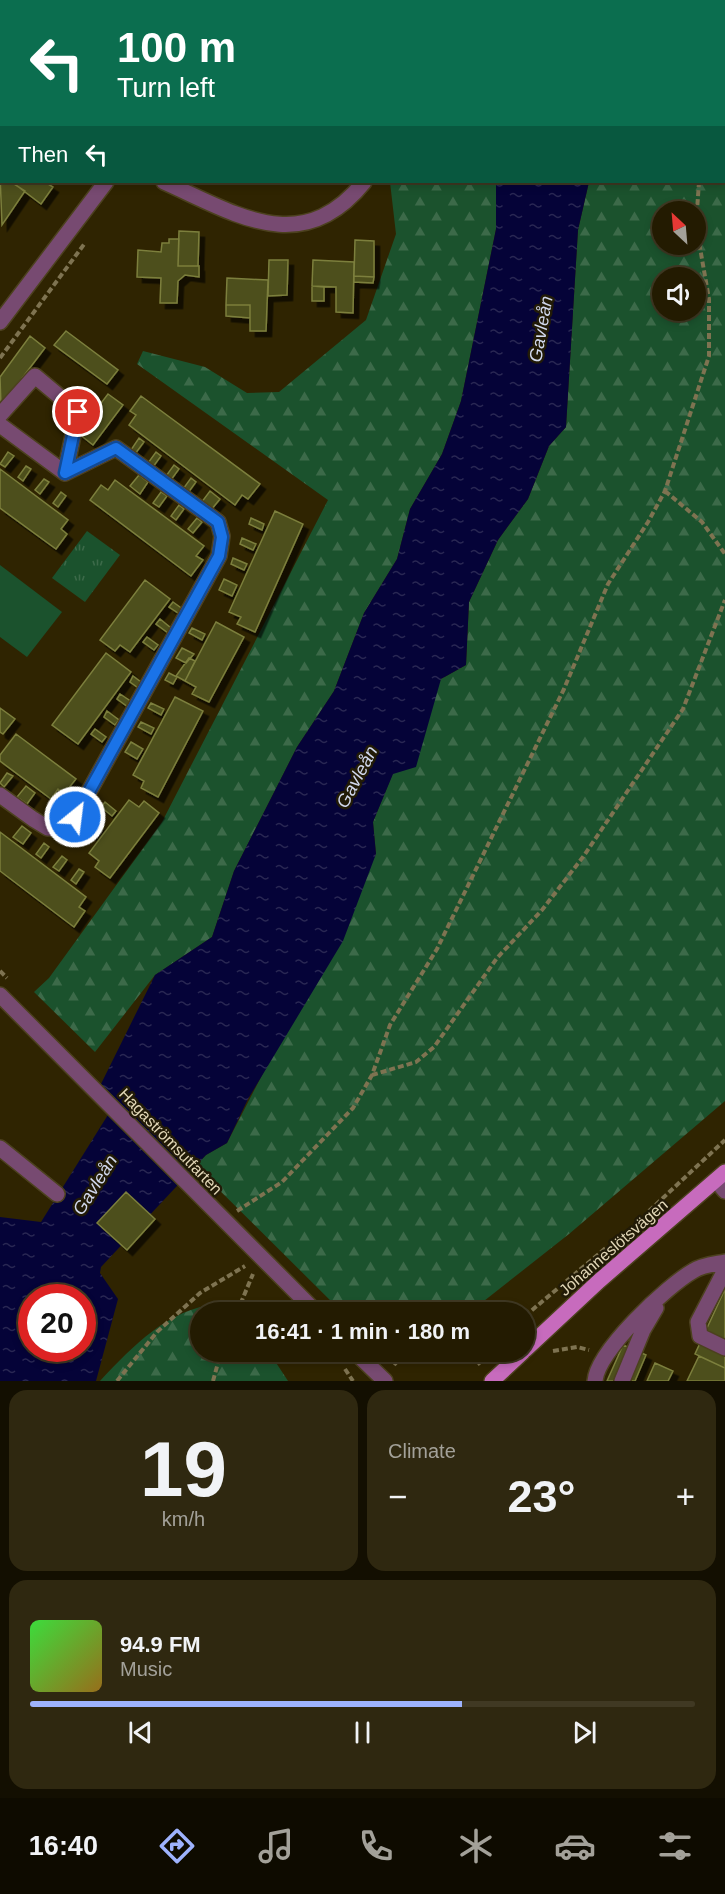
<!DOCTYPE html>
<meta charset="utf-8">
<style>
:root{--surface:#231b01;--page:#2f2810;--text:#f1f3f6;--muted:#a3a199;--line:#403923;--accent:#9eb3fd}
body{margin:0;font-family:Arial,sans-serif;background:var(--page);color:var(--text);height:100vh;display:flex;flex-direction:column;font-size:22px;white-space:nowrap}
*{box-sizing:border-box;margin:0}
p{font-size:20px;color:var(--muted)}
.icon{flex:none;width:33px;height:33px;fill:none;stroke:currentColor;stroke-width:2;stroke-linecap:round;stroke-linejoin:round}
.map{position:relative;height:1381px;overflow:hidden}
.sheet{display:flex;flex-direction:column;gap:9px;padding:9px;background:#130f01;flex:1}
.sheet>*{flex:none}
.hud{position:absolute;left:0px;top:0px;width:726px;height:183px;box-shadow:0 3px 9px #0003,0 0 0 2px var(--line);background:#0b6e4f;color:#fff;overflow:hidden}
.needle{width:39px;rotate:334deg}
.buttons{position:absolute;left:652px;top:201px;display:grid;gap:12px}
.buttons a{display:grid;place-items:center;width:54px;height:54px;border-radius:50%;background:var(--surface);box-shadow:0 3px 9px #0003,0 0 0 2px var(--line);font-size:30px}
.speed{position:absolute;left:18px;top:1284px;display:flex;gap:12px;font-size:30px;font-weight:700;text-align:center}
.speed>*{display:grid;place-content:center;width:78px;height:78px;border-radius:50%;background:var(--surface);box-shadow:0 3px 9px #0003,0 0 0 2px var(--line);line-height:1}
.speed .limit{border:9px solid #d22;background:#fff;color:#111}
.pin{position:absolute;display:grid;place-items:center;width:51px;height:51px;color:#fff;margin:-26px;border:3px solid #fff;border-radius:50%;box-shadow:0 2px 6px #0007}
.me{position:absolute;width:66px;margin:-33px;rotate:29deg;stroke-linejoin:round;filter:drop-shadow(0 0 4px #0008)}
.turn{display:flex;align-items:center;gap:21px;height:126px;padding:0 18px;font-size:27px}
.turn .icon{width:78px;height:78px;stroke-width:2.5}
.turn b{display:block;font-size:42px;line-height:51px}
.then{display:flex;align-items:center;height:57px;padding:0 18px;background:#0003;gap:12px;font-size:22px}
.big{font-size:45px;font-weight:700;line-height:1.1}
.sheet .tile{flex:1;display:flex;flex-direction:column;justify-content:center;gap:9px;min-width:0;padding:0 21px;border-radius:18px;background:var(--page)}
.sheet .dial{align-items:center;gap:0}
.dial b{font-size:78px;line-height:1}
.song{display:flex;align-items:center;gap:18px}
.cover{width:72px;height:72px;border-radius:9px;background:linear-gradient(135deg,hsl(120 70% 55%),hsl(40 70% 35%))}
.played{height:6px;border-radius:3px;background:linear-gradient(90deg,var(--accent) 65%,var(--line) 65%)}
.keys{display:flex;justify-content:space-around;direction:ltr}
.heat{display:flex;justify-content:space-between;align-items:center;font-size:33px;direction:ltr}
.sheet .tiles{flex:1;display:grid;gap:9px;grid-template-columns:1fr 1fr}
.tile:last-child{grid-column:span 2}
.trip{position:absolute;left:190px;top:1302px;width:345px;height:60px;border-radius:30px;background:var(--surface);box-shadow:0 3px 9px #0003,0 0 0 2px var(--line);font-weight:700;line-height:60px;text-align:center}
.menu{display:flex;height:96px;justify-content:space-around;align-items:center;background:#0e0b00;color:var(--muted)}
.menu .icon{width:42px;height:42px}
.menu .active{color:var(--accent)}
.menu b{font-size:27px;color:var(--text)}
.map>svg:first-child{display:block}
.grass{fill:url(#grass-tufts)}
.forest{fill:url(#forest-firs);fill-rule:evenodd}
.pitch{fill:#1b522d}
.water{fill:url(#water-ripples);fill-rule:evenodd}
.building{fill:#4d4f1b;stroke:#7c7f3d;stroke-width:1.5;filter:url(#shadow)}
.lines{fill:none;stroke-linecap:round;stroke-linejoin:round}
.minor-casing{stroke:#4c411e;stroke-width:18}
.major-casing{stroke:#4c411e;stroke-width:18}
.path{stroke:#7e7351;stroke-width:4;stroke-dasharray:6 3;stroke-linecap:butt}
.minor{stroke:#774a71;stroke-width:15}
.major{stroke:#c76bbd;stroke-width:15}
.route-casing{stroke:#114b97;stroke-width:15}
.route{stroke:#1a73e8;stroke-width:10}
.labels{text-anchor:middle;stroke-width:5;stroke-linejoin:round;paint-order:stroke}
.street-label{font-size:16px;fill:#e2d7b7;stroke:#221b07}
.water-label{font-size:18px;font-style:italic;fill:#d1d8ed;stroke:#221b07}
</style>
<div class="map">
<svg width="725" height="1381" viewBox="0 0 725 1381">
<defs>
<pattern id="grass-tufts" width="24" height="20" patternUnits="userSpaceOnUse" patternTransform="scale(1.5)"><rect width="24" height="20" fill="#1b522d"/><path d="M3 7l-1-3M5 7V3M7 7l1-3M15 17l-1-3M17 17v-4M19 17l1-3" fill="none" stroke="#3c6a49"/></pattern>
<pattern id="forest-firs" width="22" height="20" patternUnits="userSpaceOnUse" patternTransform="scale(1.5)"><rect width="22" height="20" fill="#1b522d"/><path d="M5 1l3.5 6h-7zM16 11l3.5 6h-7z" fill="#3c6a49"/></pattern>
<pattern id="water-ripples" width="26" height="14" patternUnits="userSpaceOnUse" patternTransform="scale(1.5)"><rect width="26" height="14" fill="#050338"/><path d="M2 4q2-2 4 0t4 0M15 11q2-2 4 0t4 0" fill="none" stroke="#292753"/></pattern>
<filter id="shadow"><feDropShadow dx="5.5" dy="5.5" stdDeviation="0" flood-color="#0009"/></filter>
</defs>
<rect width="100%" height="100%" fill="#2f2401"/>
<path class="grass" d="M87 531 120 555 85 602 52 578Z"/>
<path class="forest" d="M591 0H725V1101L569 1234 470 1312H342L195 1166 206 1155 227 1143 376 854 373 822 393 773 441 679 466 665 469 602 498 540 528 499 549 446 566 427 578 230 589 182H724V2ZM663 212H696V244H663ZM663 278H696V310H663Z
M390 182H496V229L461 401 442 454 410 509 397 559 364 613 334 691 297 747 234 871 212 937 155 975 95 1052 34 992 49 978 162 822 328 500 137 364 143 351 205 367 247 393 279 392 366 320 396 234Z
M218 1303 230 1312H201V1352H269L288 1381H100C135 1344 166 1311 218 1303Z"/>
<path class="pitch" d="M0 565 62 612 27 657 0 637Z"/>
<path class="water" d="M496 182H589L578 230 566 427 549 446 528 499 498 540 469 602 466 665 441 679 416 767 393 774 373 822 376 854 343 941 248 1099 227 1143 206 1155 101 1267 100 1273 118 1299 96 1381H0V1217L41 1222 111 1110 97 1092 155 975 212 937 234 871 297 747 334 691 364 613 397 559 410 509 442 454 461 401 496 229ZM32 1298H82V1348H32Z"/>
<path class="building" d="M27 0H83L86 2H27Z
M0 174 2 182H11L25 191 2 225Z
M12 182H45L53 187 41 204Z
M179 231 199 232 198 266H178Z
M169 239H179L178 266H199V277L185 275 178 281 177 303H160L161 278 137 277 138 250 161 252 162 243H169Z
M355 240 374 241V277L354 276Z
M269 260H288L287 295 268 296Z
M313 260 354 262 353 313 336 312V287L312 286Z
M354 276 374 277 373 283 354 282Z
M227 278 268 280 266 331H250V305H226Z
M312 286 324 287V301H312Z
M226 305H250V318L226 316Z
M66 331 118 370 107 384 54 345Z
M30 336 45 348 1 406 0 377Z
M108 394 123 405 93 445 78 433Z
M141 396 260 484 248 499 242 495 235 505 129 425 136 415 130 411Z
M139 438 144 442 135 454 131 450Z
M8 452 14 456 5 467 0 464Z
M156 452 161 456 153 467 148 463Z
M174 465 179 469 171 480 166 476Z
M26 466 31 469 23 481 18 477Z
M0 469 68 520 61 529 67 534 56 549 0 508Z
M139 475 148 482 140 494 130 486Z
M191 478 196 482 188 493 183 489Z
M44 479 49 482 40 494 35 490Z
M115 480 204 546 196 556 203 560 191 576 90 500 101 485 108 490Z
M210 491 220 499 211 510 201 503Z
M61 492 66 496 58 507 53 503Z
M161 492 167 496 159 507 153 503Z
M179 505 184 509 176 520 171 516Z
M275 511 303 524 255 632 237 624 241 617 229 612Z
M197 518 202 522 193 533 188 529Z
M251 518 264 524 262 530 249 524Z
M242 538 256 544 253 550 240 544Z
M233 558 247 564 244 570 231 564Z
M224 579 237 585 232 596 219 590Z
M145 580 170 599 130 652 120 645 115 651 100 640Z
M173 602 184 610 181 615 169 607Z
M160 619 171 628 168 633 156 624Z
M216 622 244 637 209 702 192 694 196 687 185 681Z
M192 628 205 634 202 640 189 633Z
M147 637 158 645 154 650 143 642Z
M182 648 194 654 186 663 176 658Z
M106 653 131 672 78 744 52 725Z
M189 658 195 661 185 681 176 676Z
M169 673 177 677 173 684 165 680Z
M133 676 145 685 141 690 130 682Z
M120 694 132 702 128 707 117 699Z
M175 697 203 711 158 797 141 788 144 781 133 775Z
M151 703 164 709 161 715 148 708Z
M0 708 15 719 3 734 0 732Z
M107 711 119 720 115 725 104 717Z
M141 722 154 728 151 734 138 727Z
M95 729 106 737 102 742 91 734Z
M16 734 76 779 64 794 58 789 51 799 0 761V755Z
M131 742 143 749 137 759 125 752Z
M7 773 13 776 4 787 0 783Z
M26 786 35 793 27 804 17 797Z
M129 800 139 807 144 801 159 813 110 878 95 867 99 861 89 853Z
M105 802 116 811 112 816 101 807Z
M91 820 103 828 95 838 84 830Z
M22 826 31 833 23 844 13 837Z
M0 832 86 897 79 907 85 911 74 927 0 871Z
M44 843 49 847 41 858 36 854Z
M62 856 67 860 59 871 53 867Z
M79 869 84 872 76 884 71 880Z
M126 1192 155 1219 127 1250 97 1223Z
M725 1289V1368L695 1354Z
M623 1345 646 1355 635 1381H607Z
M699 1356 725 1368V1381H687Z
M655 1363 673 1371 668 1381H647Z"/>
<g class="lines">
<g class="minor-casing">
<path id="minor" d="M134 0 135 2
M355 0 356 2
M164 182C236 214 302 259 364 182
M0 322 106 182
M0 415 35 376 78 412 65 473 0 425
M0 795 33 819 48 828 60 829 75 817 219 556 222 536 218 522 116 448 65 473
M0 995 316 1312
M0 1148 57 1194
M716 1180 725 1191
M725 1270 698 1322 700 1336 725 1348
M355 1352 385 1381
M595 1381C597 1351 667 1286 693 1271 702 1265 715 1264 725 1262
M622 1381 643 1330 656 1308"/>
</g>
<g class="major-casing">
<path id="major" d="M525 1350 599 1281 725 1172
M492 1381 523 1352"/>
</g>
<path class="path" d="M680 0 681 2
M724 85 725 84
M0 358 85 243
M665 491 702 522 725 554
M0 971 7 978
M372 1075 416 1062 434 1047 497 958 542 910 583 857 683 709 725 600
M237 1211 282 1182 353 1108 372 1075 390 1025 437 949 564 689 608 584 648 522 665 491 709 356V299L696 225 699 182
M649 1211 725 1140
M237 1312 253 1274
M525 1316 607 1247
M553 1351 577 1347 589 1350
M328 1352 340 1364
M471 1353 482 1367
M394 1365 405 1353 448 1358 474 1352
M345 1369 353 1381
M117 1381 157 1332 200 1293 245 1266
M213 1381 221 1352"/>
<use href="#minor" class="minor"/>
<use href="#major" class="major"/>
</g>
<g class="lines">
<g class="route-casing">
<path id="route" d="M75 817 219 556 222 537 218 522 116 448 65 473 78 412"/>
</g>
<use href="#route" class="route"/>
</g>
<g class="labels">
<g class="street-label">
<text transform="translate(171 1141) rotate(46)" y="6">Hagaströmsutfarten</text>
<text transform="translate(613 1247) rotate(-41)" y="6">Johanneslötsvägen</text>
</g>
<g class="water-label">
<text transform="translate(541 329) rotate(-80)" y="6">Gavleån</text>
<text transform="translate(357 777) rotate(-62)" y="6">Gavleån</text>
<text transform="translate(95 1185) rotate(-58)" y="6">Gavleån</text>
</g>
</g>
</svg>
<div class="buttons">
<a><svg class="needle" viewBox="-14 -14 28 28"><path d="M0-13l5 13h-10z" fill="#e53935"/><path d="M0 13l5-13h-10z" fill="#a3a199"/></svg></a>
<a><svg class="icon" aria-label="sound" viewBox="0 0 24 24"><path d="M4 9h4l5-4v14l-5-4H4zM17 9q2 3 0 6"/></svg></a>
</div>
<div class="speed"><div class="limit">20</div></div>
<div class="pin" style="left:78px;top:412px;background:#d93025"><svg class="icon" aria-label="arrive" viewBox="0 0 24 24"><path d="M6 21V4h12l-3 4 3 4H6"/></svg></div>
<svg class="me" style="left:75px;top:817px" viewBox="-20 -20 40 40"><circle r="17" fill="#1a73e8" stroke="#fff" stroke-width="3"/><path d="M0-11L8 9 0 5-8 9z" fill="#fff"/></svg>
<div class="trip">16:41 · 1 min · 180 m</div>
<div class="hud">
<div class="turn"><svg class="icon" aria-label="left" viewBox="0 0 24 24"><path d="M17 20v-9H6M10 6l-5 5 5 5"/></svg><div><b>100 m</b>Turn left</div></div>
<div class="then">Then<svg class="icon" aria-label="left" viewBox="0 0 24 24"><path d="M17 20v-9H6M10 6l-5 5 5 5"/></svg></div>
</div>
</div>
<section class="sheet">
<div class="tiles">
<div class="tile dial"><b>19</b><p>km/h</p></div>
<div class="tile"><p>Climate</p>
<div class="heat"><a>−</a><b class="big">23°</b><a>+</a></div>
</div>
<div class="tile">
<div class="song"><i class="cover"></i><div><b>94.9 FM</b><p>Music</p></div></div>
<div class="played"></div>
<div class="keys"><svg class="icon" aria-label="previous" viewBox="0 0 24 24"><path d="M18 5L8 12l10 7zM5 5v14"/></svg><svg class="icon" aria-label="pause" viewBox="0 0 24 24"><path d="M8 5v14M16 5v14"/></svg><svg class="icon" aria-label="next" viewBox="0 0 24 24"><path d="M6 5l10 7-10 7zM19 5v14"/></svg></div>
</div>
</div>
</section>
<nav class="menu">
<b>16:40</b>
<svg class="icon active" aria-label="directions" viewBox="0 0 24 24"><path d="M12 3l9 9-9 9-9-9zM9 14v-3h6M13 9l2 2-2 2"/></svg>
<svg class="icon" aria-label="music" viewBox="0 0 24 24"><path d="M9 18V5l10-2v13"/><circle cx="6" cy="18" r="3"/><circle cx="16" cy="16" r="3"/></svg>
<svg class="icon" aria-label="phone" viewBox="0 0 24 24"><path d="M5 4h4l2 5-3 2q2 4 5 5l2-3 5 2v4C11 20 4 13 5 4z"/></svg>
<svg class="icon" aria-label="climate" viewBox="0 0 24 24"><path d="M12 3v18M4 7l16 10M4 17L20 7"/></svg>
<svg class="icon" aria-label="car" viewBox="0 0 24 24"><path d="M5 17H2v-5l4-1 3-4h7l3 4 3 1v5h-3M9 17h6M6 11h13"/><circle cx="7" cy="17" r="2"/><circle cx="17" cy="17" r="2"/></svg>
<svg class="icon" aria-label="filters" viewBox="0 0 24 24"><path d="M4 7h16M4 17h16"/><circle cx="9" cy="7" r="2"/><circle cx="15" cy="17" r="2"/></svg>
</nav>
